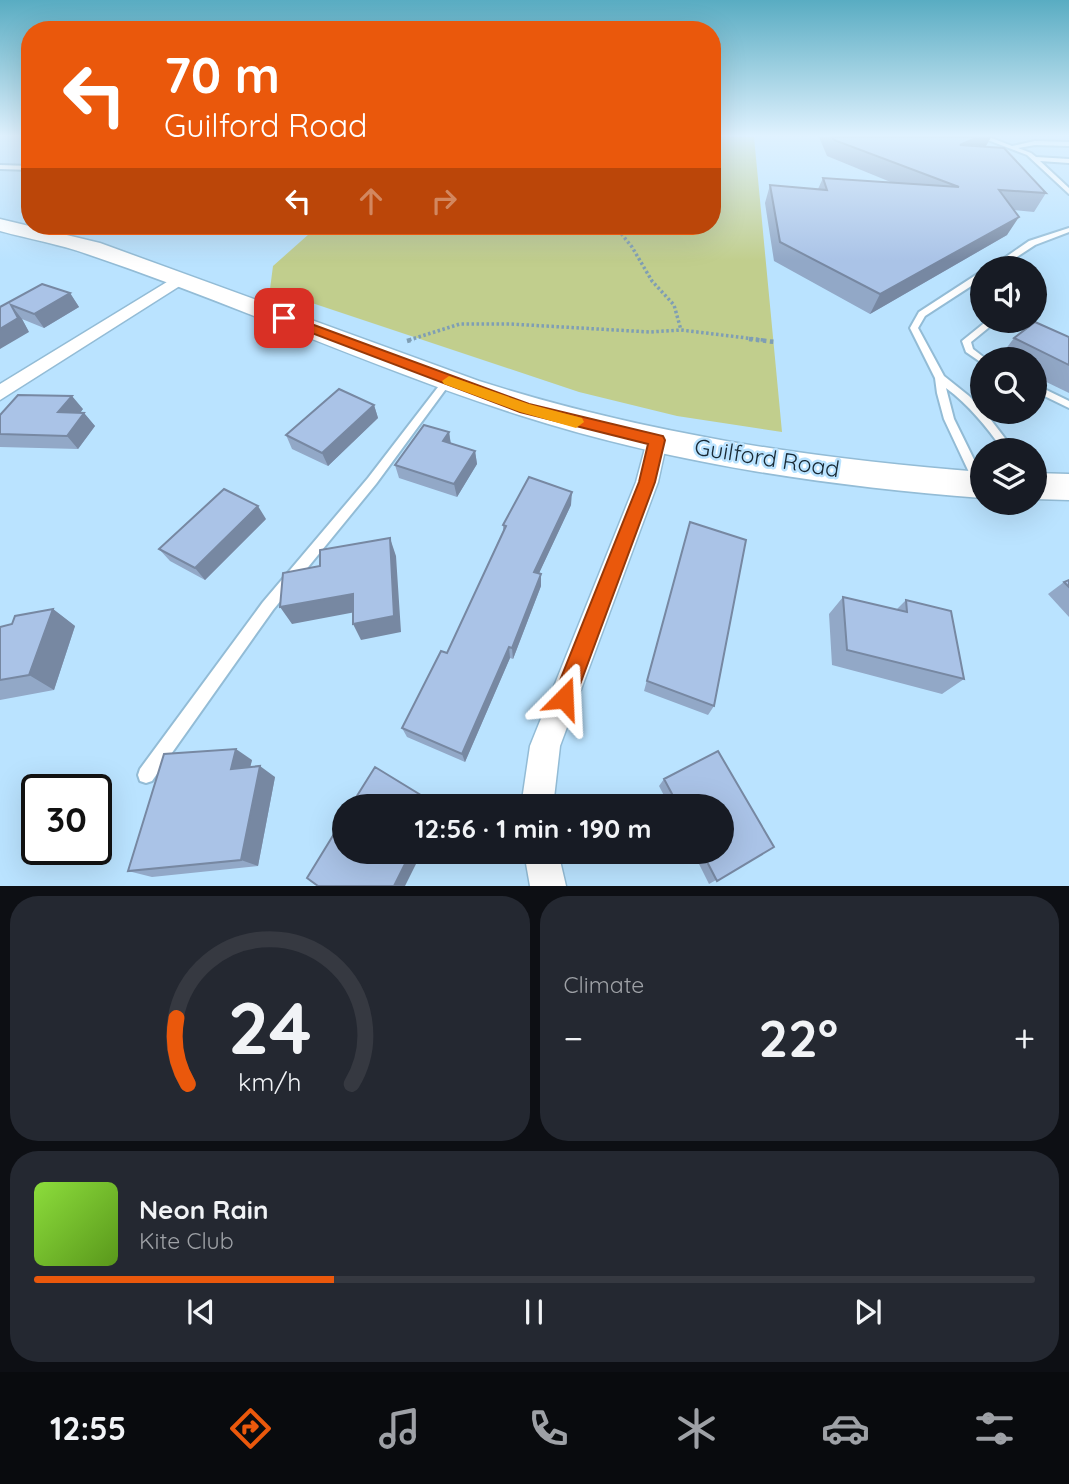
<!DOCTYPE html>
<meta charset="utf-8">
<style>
:root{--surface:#171b24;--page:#242831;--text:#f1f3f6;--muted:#9ea1a6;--line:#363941;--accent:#ea580c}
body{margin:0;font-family:Quicksand,sans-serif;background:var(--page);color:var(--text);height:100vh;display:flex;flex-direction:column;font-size:26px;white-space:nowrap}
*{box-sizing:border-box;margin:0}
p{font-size:23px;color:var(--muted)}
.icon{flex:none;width:38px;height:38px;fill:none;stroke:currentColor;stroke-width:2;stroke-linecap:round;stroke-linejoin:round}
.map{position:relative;height:886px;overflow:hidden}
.sheet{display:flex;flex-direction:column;gap:10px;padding:10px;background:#0d0f14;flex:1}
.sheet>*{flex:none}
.banner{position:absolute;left:21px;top:21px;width:700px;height:214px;border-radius:28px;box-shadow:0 7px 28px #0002;background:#ea580c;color:#fff;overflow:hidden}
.fabs{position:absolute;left:970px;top:256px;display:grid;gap:14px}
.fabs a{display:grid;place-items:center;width:77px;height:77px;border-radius:50%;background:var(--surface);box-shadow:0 7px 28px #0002;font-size:35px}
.speed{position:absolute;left:21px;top:774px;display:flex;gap:14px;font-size:35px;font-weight:700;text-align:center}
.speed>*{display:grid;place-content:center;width:91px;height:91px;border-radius:50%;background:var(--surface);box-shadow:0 7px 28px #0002;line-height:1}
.speed .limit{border:4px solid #111;border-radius:10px;background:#fff;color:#111}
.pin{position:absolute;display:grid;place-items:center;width:60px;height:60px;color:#fff;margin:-30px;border-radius:14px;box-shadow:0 4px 10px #0006}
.me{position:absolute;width:77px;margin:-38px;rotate:21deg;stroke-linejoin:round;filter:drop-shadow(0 0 5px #0008)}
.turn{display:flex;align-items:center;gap:24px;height:147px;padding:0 28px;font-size:32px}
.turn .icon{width:91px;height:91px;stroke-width:2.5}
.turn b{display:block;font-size:49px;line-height:60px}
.lanes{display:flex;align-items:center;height:66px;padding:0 28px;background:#0003;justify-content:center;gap:35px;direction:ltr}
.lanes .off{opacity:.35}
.big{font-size:52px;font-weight:700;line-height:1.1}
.sheet .tile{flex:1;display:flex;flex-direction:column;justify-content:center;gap:10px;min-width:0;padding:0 24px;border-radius:28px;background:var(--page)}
.sheet .dial{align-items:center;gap:0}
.dial svg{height:182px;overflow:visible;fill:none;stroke:var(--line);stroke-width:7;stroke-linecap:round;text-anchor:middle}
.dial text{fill:var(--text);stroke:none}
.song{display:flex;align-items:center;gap:21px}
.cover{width:84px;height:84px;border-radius:10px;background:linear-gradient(135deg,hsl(90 70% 55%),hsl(90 70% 35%))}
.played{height:7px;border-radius:4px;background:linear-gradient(90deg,var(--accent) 30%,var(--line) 30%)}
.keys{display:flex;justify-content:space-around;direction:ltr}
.heat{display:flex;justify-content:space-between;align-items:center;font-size:38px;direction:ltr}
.sheet .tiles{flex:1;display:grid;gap:10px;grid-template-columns:1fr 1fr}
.tile:last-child{grid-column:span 2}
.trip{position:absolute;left:332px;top:794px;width:402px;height:70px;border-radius:35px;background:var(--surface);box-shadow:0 7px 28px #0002;font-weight:700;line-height:70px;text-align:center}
.tabs{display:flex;height:112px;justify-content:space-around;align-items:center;background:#090b0e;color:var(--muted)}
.tabs .icon{width:49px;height:49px}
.tabs .active{color:var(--accent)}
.tabs b{font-size:32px;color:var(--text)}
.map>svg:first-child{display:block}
.green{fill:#c1ce8d}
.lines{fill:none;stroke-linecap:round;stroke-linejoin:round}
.lane-casing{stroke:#93bcd6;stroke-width:4}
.street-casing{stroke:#93bcd6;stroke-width:3}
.secondary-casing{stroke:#93bcd6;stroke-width:3}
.path-far1{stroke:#7f9eb4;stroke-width:3.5;stroke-dasharray:2.5 2.5;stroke-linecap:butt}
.path{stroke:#7f9eb4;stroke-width:4.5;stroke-dasharray:3.5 3.5;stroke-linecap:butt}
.lane{fill:#fff;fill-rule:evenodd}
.street{fill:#fff;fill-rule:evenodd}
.secondary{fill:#fff;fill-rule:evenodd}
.wall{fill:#92a8c7}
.shaded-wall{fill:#7788a2}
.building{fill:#aac3e7;stroke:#7788a2;stroke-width:2}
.route{fill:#ea580c;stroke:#983908;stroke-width:2}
.slow{fill:#f59e0b}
.labels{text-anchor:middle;stroke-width:5;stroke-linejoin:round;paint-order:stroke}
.street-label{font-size:23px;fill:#192934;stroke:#bae3ff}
</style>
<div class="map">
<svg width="1069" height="886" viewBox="0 0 1069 886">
<rect width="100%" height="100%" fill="#bae3ff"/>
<path class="green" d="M712 137H754L782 432 677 416 579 392 270 289 273 266 318 226H712Z"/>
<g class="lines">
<g class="lane-casing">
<path id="lane" d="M980 137H989L1012 146 1035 141 1069 142V146L1035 145 1018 148 1031 153 1036 157 1069 159V163L1040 161 1069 188V194L1027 155Z
M0 165 30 166V170L0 169Z
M1069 228V232L1035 245 1000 268H990L1029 241Z
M979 273H982V279L925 316 918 328 944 376 969 396 982 409V411H984L1014 450H1003C986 426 969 405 946 388L954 419 982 476V485H975L944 419 937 393 935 378 910 328 919 312Z
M988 320H998L971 342 973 349 986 359H982V363L966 352 962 341Z
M448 377 451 378 453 380 451 382 376 484 273 610 152 781 146 783 140 781 138 775 140 769 263 602 368 478 445 378Z
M1034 384 1069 401V408L1034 391Z"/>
</g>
<g class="street-casing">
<path id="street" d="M180 274 186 276 188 279 186 282 0 400V384Z
M657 433 664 436 667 441 658 482 560 746 553 807H521L530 746 636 482 647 441 650 436Z
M524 852H558L566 886H530Z"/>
</g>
<g class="secondary-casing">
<path id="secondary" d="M0 219 100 243 479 381C643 433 810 459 982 472V498C825 486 669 463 519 415 373 368 233 303 87 254 59 244 29 239 0 231Z
M1034 473 1069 474V500L1034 499Z"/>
</g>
<path class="path-far1" d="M615 226 632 247 652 281 674 305 681 330
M409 340 460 324H510L650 332 681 330 763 340"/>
<path class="path" d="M749 339 775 342
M407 341 414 339"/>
<use href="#lane" class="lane"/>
<use href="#street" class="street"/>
<use href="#secondary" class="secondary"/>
</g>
<path class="wall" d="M819 137H991L985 147 1046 193 1034 212 1014 210 1007 235 870 314 774 261 765 203 770 185 818 189 823 178 893 183 827 156Z
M70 293 79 307 44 328 22 319 29 332 0 307Z
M1069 337V393L1034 376V359L999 358 1014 338Z
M374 405 378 418 328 466 292 449 286 435Z
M83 409 80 413H84L95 426 78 449 0 447V415Z
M449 432 451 444 475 451 477 464 457 497 399 478 395 465Z
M571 505 539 573 541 574V586L513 659 510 658 465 762 407 737 402 728 447 653 503 531V525Z
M266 519 205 580 170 561 159 549Z
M690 522 714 706 708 715 644 691Z
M1069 580V617L1048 594 1064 582Z
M843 597 896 610 906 600 964 679 942 694 832 665 829 614Z
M53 609 75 626 54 690 0 700V627L12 624Z
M718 751 774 847 709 884 693 852H723V807H670L659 786 664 779Z
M252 760 250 767 275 777 258 866 152 877 128 871Z"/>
<path class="shaded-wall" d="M978 137H991L986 146 951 162 960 145Z
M1019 217 1007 235 870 314 880 294Z
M70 293 79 307 44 328 34 314Z
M11 305 22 319 29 332 0 349V329Z
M72 396 83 409 70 426 58 412Z
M374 405 378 418 328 466 322 453Z
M84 413 95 426 78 449 67 436Z
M449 432 451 446 443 441Z
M475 451 477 464 457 497 454 484Z
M572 492 571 505 534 584V572Z
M258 506 266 519 205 580 195 568Z
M390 538 396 556 401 632 361 640 353 624Z
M541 574V586L513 659 512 648Z
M353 594 361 611 292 624 280 607Z
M53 609 75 626 54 690 29 675Z
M509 647 510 658 465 762 462 754Z
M236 749 252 760 247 780 231 769Z
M260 766 275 777 258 866 241 860Z
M411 852H422L405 886H394Z"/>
<path class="building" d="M832 137H978L960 145 1004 148 1046 193 999 190 1019 217 880 294 780 242 770 185 827 190 823 178 959 187 834 140Z
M42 284 70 293 34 314 11 305 18 318 0 329V307Z
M1035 322 1069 337V365L1014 338Z
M339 389 374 405 322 453 286 435Z
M18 395 72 396 58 412 84 413 67 436 0 434V415Z
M424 425 449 432 443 441 475 451 454 484 395 465Z
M529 477 572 492 534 572 541 574 512 648 509 647 462 754 402 728 441 651 447 653 506 526 503 525Z
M224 489 258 506 195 568 159 549Z
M690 522 746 540 714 706 647 681Z
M390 538 394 616 353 624V594L280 607 283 573 320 566V550Z
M1069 580V587L1064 582Z
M843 597 907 612 906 600 951 611 964 679 847 650Z
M53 609 29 675 0 680V627L12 624 15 616Z
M236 749 231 769 260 766 241 860 128 871 164 754Z
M718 751 774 847 717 881 702 852H723V807H679L664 779Z
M375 767 437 805 435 807H350Z
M345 816V852H411L394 886H318L307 878Z"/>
<linearGradient id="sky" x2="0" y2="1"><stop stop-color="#59acc2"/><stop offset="0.52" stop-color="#e0f2ff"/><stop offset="1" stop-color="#e0f2ff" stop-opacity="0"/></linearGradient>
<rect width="1069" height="261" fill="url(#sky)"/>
<path class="route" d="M284 314 529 404 663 436 665 440 655 482 572 706 564 709 556 706 553 698 639 482 648 444 520 412 280 321 278 318Z"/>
<path class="slow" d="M449 376 529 404 582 418 584 422 576 428 520 412 444 384 442 381Z"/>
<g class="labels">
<g class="street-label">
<text transform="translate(767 458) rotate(9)" y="8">Guilford Road</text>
</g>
</g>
</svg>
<div class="fabs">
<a><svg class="icon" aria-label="sound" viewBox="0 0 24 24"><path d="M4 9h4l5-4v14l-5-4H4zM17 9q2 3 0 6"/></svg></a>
<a><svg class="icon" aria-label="search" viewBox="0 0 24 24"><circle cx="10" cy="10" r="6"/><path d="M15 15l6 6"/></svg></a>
<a><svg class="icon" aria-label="layers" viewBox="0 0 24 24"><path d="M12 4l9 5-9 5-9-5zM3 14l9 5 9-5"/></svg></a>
</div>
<div class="speed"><div class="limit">30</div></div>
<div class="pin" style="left:284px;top:318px;background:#d93025"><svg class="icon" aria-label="arrive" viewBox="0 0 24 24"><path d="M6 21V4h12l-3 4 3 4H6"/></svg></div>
<svg class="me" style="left:564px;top:698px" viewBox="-20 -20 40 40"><path d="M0-17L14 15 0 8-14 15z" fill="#ea580c" stroke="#fff" stroke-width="4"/></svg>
<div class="trip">12:56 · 1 min · 190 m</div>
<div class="banner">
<div class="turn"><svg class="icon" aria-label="left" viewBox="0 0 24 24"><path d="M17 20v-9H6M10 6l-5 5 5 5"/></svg><div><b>70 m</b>Guilford Road</div></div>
<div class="lanes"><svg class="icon" aria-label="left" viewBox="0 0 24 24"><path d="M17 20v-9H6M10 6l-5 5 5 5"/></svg><svg class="icon off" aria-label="ahead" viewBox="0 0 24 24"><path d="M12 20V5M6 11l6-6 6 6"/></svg><svg class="icon off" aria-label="right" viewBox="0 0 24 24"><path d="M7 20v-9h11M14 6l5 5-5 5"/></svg></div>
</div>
</div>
<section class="sheet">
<div class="tiles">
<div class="tile dial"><svg viewBox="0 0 100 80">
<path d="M14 69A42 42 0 1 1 86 69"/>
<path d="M14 69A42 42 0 0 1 9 40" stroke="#ea580c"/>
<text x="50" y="56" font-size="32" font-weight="700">24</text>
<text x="50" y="72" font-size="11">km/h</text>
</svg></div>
<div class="tile"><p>Climate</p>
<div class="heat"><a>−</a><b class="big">22°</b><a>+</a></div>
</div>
<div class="tile">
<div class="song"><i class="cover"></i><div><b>Neon Rain</b><p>Kite Club</p></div></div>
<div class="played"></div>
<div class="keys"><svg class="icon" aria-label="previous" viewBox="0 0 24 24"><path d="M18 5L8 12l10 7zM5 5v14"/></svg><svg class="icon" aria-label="pause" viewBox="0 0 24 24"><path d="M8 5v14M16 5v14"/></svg><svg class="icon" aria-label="next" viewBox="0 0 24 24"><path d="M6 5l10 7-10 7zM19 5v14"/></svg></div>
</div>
</div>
</section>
<nav class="tabs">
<b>12:55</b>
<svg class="icon active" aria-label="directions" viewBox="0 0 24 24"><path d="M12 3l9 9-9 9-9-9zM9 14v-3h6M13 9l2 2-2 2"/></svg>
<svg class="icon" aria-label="music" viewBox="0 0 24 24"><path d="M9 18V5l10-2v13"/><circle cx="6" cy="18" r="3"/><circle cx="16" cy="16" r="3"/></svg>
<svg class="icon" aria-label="phone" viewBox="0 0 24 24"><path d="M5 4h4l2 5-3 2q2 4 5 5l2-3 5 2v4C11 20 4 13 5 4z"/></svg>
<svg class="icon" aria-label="climate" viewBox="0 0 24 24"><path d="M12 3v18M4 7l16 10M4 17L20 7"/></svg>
<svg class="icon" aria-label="car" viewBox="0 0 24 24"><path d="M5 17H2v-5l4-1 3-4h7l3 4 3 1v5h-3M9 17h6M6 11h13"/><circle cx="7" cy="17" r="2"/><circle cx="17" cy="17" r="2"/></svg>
<svg class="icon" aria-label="filters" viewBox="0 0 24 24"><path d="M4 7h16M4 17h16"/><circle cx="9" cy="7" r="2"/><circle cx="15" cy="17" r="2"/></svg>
</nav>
